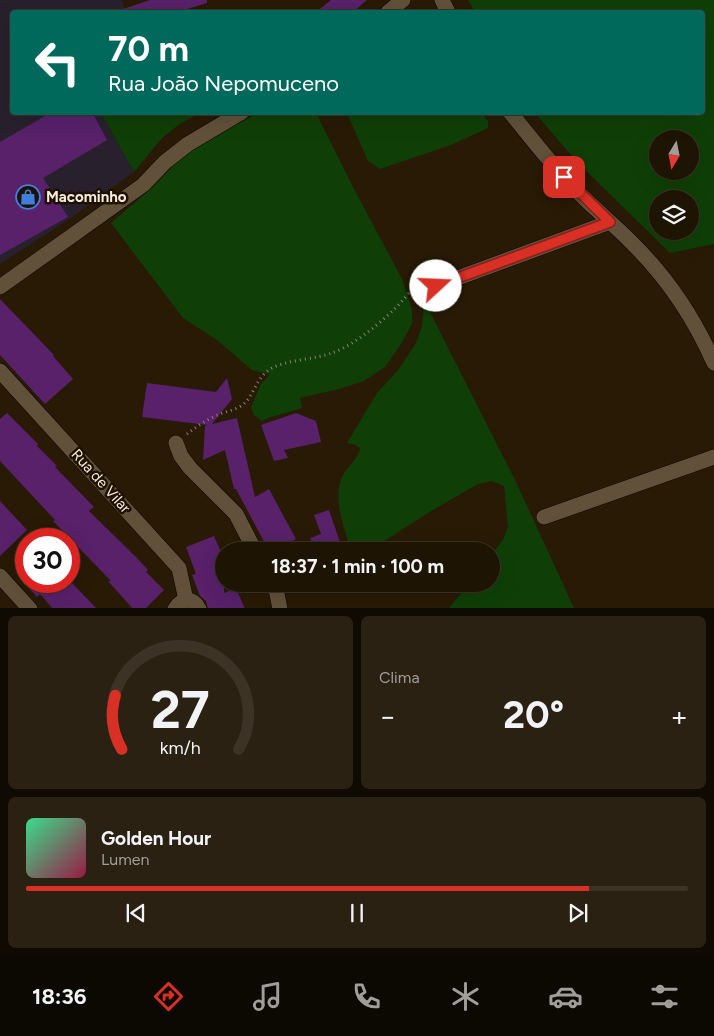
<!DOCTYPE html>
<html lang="pt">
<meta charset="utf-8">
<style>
:root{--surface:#1e1404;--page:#2b2113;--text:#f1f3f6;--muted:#a19e9a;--line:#3c3326;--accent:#d93025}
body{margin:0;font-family:Figtree,sans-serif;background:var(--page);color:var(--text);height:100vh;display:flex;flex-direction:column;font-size:19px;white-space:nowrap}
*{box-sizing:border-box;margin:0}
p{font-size:16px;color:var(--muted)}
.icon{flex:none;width:28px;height:28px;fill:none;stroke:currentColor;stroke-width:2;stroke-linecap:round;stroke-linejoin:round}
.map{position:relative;height:608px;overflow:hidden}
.details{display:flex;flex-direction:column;gap:8px;padding:8px;background:#100b02;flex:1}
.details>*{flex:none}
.top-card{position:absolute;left:10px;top:10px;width:695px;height:105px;border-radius:5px;box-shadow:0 5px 20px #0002,0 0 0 1px var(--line);background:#00695c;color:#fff;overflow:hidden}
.needle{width:32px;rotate:190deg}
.controls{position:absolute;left:649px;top:130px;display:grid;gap:10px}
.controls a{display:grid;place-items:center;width:50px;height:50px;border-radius:50%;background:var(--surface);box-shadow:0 5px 20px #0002,0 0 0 1px var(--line);font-size:25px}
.speed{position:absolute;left:15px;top:528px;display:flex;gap:10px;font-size:25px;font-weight:700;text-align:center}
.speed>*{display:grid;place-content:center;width:65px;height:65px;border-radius:50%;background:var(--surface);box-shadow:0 5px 20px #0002,0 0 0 1px var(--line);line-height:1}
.speed .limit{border:8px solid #d22;background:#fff;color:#111}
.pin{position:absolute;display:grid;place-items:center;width:42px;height:42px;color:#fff;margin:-21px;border-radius:10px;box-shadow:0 2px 8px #0006}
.me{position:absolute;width:55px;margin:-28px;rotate:70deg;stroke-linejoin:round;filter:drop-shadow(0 0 4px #0008)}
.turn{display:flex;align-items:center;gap:18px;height:105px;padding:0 15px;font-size:22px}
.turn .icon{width:65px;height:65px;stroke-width:2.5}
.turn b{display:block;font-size:35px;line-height:42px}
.big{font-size:38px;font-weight:700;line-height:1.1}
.details .widget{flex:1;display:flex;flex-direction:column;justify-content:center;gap:8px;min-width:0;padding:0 18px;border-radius:8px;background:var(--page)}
.details .dial{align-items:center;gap:0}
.dial svg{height:130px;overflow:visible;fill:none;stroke:var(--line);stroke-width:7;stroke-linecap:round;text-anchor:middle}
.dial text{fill:var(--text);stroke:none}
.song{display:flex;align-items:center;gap:15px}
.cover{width:60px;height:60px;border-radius:8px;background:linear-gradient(135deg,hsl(150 70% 55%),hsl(340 70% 35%))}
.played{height:5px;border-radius:2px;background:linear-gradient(90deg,var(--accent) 85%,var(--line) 85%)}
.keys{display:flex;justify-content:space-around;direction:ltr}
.heat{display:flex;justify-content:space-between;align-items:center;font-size:28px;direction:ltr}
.details .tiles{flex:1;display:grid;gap:8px;grid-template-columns:1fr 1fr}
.widget:last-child{grid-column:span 2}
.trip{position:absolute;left:215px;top:542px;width:285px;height:50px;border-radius:25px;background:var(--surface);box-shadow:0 5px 20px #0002,0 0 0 1px var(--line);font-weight:700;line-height:50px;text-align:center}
.tabs{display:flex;height:80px;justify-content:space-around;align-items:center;background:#0c0802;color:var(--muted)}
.tabs .icon{width:35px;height:35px}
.tabs .active{color:var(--accent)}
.tabs b{font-size:22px;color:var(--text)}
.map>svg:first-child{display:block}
.industrial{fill:#29202e}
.green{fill:#0f3f07;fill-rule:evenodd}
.building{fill:#58216a}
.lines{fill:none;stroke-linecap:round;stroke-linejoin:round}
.minor-casing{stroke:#100500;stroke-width:16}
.path{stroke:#8e8271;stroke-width:3;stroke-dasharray:1 4;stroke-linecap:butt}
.minor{stroke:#61513a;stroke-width:15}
.route-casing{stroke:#8d1f18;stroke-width:12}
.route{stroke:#d93025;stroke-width:9}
.labels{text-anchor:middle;stroke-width:5;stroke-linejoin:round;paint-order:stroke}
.poi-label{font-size:15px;font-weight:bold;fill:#f4eadd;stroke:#1e1100;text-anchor:start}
.street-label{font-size:15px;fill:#f4eadd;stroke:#1e1100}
</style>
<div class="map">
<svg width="714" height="609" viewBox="0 0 714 609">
<rect width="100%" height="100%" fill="#281a05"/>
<path class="industrial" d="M0 0H122L126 12H12V112L101 113 134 172 71 218 0 264Z"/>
<path class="green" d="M468 0H714V244L670 253 577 162 535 113 702 112V12H475ZM658 139H690V171H658ZM658 199H690V231H658Z
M101 113H200L181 123 162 138 134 172Z
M260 113H316L354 189 402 279 412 309V324L401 344 385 367 364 381 339 389 300 398 302 408 268 418 262 421 254 415 251 407 261 384 270 374 252 370 217 340 183 318 111 223 153 187 173 166 198 146 232 126Z
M347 113H482L488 121V128L451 145 380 169 368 161Z
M427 306 516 482 574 608H449L469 584H491V555L503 540 508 527 504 486 491 481 476 485 428 513 369 551H351C345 528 331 498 343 475 348 465 359 459 360 448L356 445 347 443 377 393 399 369 416 343 422 326 424 307Z"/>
<path class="building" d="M150 0H207V3L177 12H120V10Z
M331 0H367L353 12H316Z
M52 112H92L107 140 43 178 68 217 0 255V142Z
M0 299 54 355 53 356 73 379 45 404 0 355Z
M227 378 232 399 212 424 237 418 255 497 269 489 296 539 272 551H269L236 489H234L225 450 203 460 205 426 207 425 142 417 147 383 216 392Z
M7 413 38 444 37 446 57 466 55 467 94 507 89 511 137 558 148 570 146 572 164 590 145 609H133L108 581H111L53 521 55 520 0 461V419Z
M296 413 316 421 321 442 284 450 288 458 274 461 261 425Z
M0 501 27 530 0 556Z
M329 510 341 545 322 551H315L310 538 321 534 314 515Z
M214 536 224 559V593L236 588 245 609H208L206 601 200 596 192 575 196 574 186 547Z
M22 581H70L97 609H53L40 594 37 597Z"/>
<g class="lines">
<g class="minor-casing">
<path id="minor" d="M442 0 448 12
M388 12 403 0
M510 112C531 138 551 164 574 188 593 208 616 226 635 246 668 279 695 320 714 363
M436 286 610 222
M0 287 143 185 165 162 188 144 242 112
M0 371 179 568 186 600
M176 443 181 456 190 468 236 514 255 551
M544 517 714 457
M0 576 30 609
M275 584 280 609
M175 609C181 598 193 597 199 609"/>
</g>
<path class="path" d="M187 434C197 426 208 419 220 414 227 411 235 410 241 406 254 398 255 377 272 368 287 360 316 359 332 353 358 344 396 311 412 289"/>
<use href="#minor" class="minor"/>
</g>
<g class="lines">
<g class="route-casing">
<path id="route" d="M436 286 610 222 564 177"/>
</g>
<use href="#route" class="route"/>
</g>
<defs>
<g id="shop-ring" transform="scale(1.25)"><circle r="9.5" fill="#1e1100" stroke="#3f7fe0" stroke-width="1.5"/><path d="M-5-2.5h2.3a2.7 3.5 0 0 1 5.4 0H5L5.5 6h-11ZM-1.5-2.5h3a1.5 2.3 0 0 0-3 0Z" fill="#3f7fe0"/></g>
</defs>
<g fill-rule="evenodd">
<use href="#shop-ring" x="28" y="197"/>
</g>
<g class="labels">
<g class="poi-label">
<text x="46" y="202">Macominho</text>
</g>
<g class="street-label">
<text transform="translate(101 481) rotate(48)" y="5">Rua de Vilar</text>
</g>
</g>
</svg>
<div class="controls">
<a><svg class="needle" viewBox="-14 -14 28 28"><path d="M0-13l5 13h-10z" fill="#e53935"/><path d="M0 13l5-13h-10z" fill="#a19e9a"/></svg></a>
<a><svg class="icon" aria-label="layers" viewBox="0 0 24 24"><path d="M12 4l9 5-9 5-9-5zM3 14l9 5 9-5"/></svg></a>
</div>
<div class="speed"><div class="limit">30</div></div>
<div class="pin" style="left:564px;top:177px;background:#d93025"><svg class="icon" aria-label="arrive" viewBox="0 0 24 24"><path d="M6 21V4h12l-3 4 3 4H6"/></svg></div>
<svg class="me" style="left:436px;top:286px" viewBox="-20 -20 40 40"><circle r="19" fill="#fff"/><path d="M0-13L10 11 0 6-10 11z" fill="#d93025"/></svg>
<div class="trip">18:37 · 1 min · 100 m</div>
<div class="top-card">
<div class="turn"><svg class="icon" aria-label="left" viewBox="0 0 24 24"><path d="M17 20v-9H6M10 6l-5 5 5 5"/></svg><div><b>70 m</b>Rua João Nepomuceno</div></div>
</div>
</div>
<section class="details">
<div class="tiles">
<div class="widget dial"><svg viewBox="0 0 100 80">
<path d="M14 69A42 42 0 1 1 86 69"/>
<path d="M14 69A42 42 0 0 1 10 36" stroke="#d93025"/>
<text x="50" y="56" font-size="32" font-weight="700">27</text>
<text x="50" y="72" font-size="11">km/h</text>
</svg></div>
<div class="widget"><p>Clima</p>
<div class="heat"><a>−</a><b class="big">20°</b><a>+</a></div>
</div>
<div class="widget">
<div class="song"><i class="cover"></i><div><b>Golden Hour</b><p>Lumen</p></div></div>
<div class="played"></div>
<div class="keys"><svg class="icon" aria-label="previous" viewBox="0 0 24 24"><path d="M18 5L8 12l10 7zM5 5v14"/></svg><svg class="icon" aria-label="pause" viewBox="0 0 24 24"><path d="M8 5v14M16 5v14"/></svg><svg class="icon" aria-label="next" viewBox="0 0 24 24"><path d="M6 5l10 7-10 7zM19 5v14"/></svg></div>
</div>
</div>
</section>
<nav class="tabs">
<b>18:36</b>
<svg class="icon active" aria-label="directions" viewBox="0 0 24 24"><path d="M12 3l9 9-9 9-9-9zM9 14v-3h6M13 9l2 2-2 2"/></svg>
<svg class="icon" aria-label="music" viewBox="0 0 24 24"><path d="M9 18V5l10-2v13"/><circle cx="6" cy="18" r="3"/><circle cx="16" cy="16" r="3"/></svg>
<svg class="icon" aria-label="phone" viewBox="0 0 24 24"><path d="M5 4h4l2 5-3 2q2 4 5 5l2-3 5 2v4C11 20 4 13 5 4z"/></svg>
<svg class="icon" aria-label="climate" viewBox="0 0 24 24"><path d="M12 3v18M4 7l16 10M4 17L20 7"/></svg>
<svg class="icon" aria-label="car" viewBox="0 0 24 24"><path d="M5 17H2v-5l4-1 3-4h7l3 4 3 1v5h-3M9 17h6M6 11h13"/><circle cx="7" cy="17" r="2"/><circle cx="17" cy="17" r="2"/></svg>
<svg class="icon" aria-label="filters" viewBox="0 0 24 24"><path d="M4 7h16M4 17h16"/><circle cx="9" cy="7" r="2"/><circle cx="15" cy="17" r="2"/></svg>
</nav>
